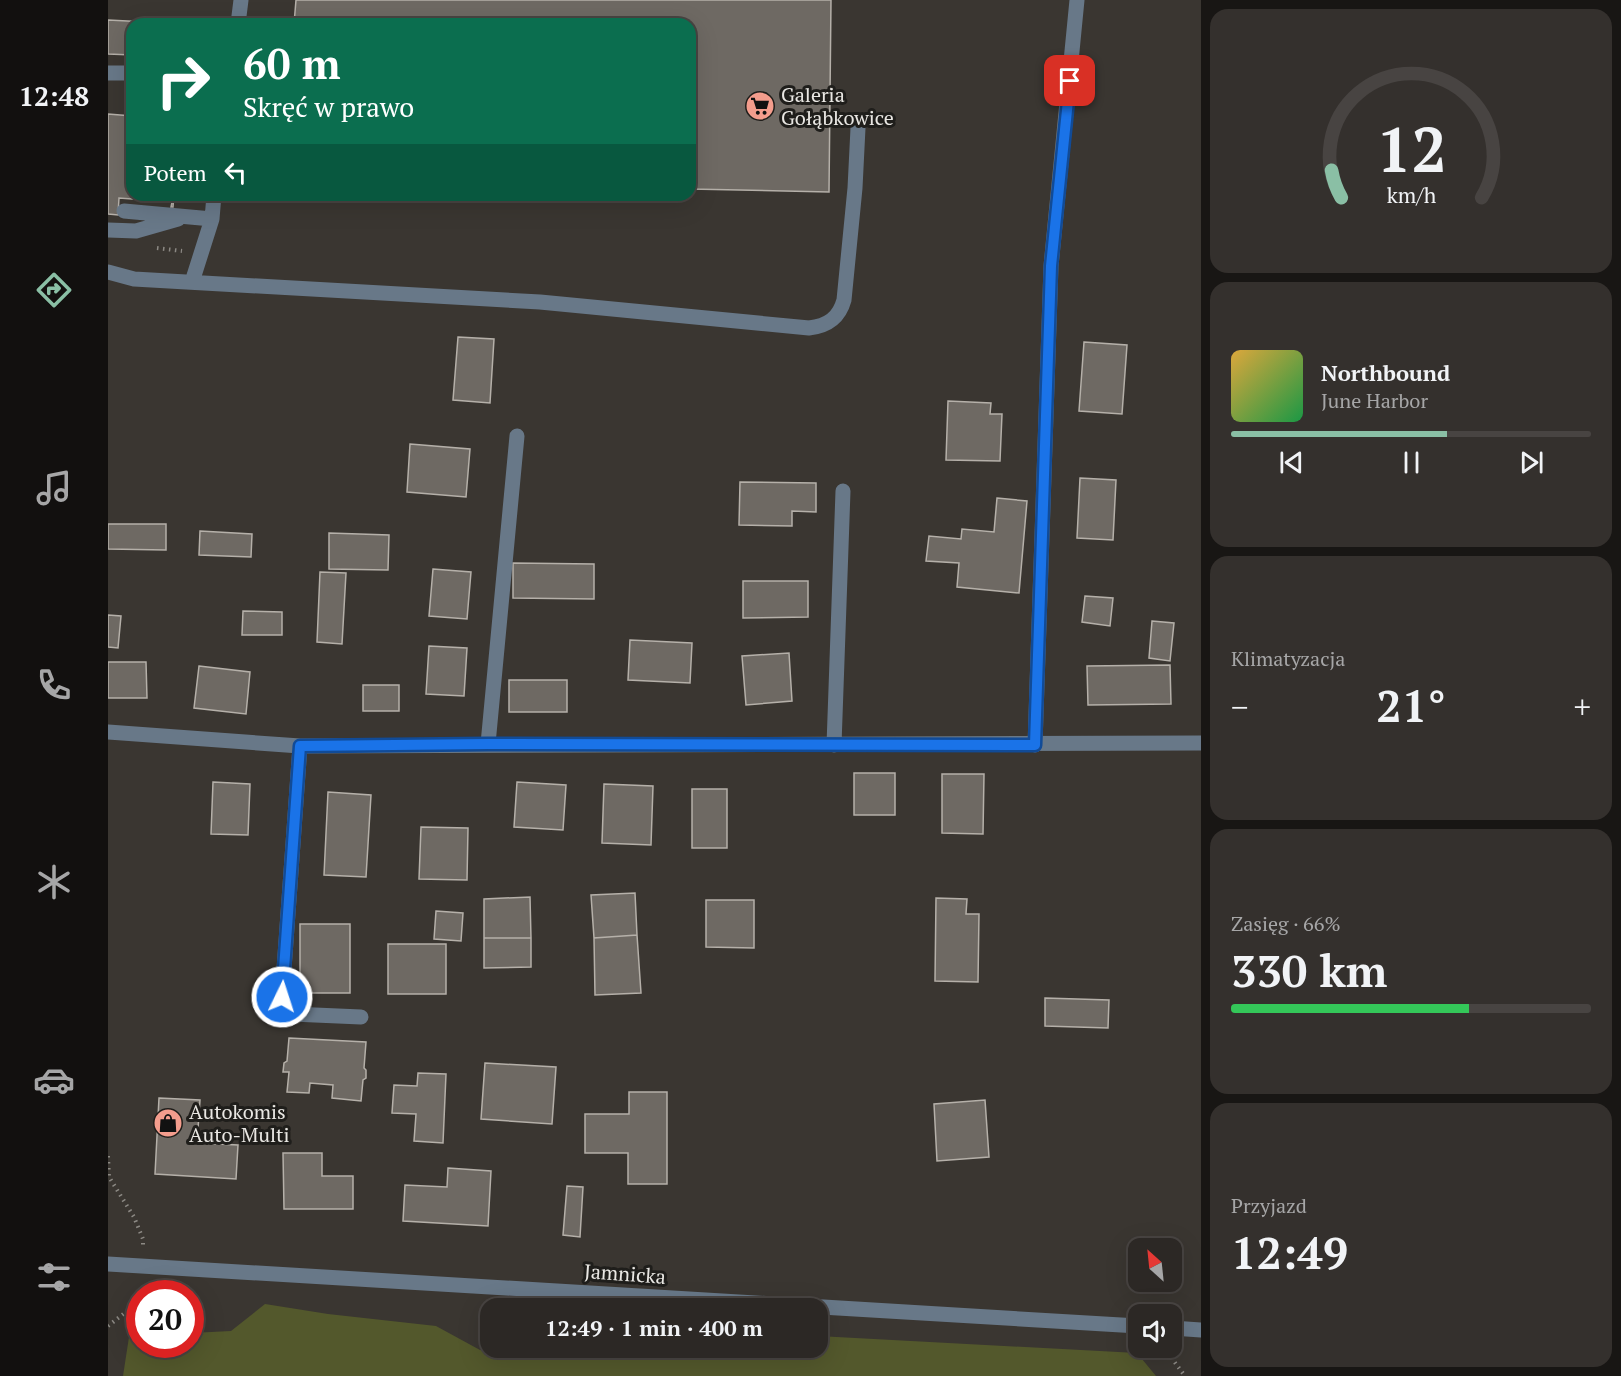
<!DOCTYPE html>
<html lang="pl">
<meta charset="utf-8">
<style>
:root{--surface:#2c2825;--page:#34302d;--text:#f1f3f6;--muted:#a6a6a7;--line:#484442;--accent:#8abfa5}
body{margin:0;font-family:"PT Serif",serif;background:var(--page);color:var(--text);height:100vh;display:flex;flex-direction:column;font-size:22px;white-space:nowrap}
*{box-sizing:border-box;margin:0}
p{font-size:20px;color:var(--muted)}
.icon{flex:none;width:33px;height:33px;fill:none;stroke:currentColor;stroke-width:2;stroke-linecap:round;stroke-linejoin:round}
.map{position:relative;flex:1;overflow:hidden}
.sheet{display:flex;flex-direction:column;gap:9px;padding:9px;background:#181614;width:420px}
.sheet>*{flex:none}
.guide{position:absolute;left:18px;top:18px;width:570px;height:183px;border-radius:18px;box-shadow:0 6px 24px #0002,0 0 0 2px var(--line);background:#0b6e4f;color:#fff;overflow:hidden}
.needle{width:39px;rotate:333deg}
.controls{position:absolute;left:1020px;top:1238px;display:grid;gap:12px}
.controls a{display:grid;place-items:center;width:54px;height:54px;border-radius:12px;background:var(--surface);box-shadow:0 6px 24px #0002,0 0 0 2px var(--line);font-size:30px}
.speed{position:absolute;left:18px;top:1280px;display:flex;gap:12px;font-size:30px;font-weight:700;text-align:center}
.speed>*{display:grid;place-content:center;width:78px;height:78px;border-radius:50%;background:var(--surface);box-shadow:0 6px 24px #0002,0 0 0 2px var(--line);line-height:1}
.speed .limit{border:9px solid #d22;background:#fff;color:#111}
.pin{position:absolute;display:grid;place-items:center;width:51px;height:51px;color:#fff;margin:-26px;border-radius:12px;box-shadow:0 3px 9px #0006}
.me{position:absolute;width:66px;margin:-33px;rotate:4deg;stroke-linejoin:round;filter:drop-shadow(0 0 4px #0008)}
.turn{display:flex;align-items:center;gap:21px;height:126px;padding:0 18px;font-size:27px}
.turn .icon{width:78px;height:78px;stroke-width:2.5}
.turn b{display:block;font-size:42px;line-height:51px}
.then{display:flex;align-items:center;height:57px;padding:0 18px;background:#0003;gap:12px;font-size:22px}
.big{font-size:45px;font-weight:600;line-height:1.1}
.sheet .card{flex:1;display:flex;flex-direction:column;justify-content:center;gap:9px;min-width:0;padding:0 21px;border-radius:18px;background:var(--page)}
.sheet .dial{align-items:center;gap:0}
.dial svg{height:156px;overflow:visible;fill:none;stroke:var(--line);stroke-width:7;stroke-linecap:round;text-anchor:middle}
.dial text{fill:var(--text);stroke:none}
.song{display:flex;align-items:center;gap:18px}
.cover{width:72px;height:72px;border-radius:9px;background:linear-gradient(135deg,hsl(40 70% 55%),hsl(140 70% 35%))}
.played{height:6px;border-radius:3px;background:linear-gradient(90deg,var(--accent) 60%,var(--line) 60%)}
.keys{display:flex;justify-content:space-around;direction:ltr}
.heat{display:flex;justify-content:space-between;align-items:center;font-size:33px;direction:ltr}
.charge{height:9px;border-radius:4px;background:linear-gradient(90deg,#34c759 66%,var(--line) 0)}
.trip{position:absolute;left:372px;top:1298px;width:348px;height:60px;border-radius:18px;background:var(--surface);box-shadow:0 6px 24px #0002,0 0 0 2px var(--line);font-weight:600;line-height:60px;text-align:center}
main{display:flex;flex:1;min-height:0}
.menu{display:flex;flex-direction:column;width:108px;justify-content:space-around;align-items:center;background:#12100f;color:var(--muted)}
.menu .icon{width:42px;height:42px}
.menu .current{color:var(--accent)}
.menu b{font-size:27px;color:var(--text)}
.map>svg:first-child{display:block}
.green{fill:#53582c}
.building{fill:#6e6963;stroke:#b5b0a9;stroke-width:1.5}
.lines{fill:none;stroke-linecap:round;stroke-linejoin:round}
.path{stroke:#8c8984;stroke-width:4;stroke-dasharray:1.5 4.5;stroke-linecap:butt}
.minor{stroke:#687888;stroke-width:15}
.route-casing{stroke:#114b97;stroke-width:15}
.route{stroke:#1a73e8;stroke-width:10}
.labels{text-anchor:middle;stroke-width:6;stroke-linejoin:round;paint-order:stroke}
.poi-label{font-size:20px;fill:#e9e7e3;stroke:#1f1e1b;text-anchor:start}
.street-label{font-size:20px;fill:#e9e7e3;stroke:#1f1e1b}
</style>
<main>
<nav class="menu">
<b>12:48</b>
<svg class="icon current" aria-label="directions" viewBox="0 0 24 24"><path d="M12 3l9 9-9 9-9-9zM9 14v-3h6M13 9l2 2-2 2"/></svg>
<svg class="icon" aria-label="music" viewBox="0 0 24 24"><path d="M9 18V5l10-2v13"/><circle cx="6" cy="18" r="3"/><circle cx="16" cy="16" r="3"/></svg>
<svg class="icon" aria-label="phone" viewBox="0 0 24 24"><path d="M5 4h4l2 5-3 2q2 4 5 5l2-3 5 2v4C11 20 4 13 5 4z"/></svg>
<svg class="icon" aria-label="climate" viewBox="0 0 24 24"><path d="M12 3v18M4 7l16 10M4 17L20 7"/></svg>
<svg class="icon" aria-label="car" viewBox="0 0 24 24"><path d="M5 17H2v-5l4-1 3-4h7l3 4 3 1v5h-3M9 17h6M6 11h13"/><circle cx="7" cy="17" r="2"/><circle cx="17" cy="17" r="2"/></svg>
<svg class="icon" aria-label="filters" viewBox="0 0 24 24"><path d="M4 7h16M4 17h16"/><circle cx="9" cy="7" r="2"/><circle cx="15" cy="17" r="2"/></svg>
</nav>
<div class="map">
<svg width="1093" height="1376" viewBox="0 0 1093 1376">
<rect width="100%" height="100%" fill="#3a3631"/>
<path class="green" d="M157 1304 220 1314 328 1326 372 1350 465 1359 487 1347H710V1336L1029 1353 1048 1376H15L21 1337H31L32 1344H82L83 1333 123 1331Z"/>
<path class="building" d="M188 0H723L721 192 582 189V24H186Z
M0 20 78 24H24V55L0 54Z
M0 114 24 116V195H66L65 207H63L64 202 11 198 10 215 0 214Z
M350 337 386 339 382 403 345 400Z
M976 342 1019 345 1014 414 971 411Z
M840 401 883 403 882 414H894L892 461 838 460Z
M302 444 362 449 358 497 299 492Z
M972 478 1008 480 1005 540 969 538Z
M632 482 708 483V512L684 511V526L631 525Z
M889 498 919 501 911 593 849 587 851 563 818 561 821 536 853 539 854 529 886 532Z
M0 524H58V550L0 549Z
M92 531 144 534 143 557 91 555Z
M221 533 281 535 280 570 221 569Z
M405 563 486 564V599L405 598Z
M325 569 363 572 359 619 321 616Z
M212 572 238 573 234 644 209 642Z
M635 581H700V617L635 618Z
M977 596 1005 598 1002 626 974 622Z
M135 611 174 612V635H134Z
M0 615 13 616 10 648 0 647Z
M1044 621 1066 623 1062 661 1041 658Z
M522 640 584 643 582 683 520 680Z
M321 646 359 648 356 696 318 694Z
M681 653 684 701 638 705 634 656Z
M0 662H38L39 698H0Z
M1062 665 1063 704 980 705 979 666Z
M91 666 142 672 138 714 86 708Z
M401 680H459V712H401Z
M255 685H291V711H255Z
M746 773H787V815H746Z
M834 774H876L875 834 834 833Z
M105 782 142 784 140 835 103 834Z
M409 782 458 785 455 830 406 827Z
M496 784 545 786 543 845 494 843Z
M584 789H619V848H584Z
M220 792 263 795 258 877 216 875Z
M313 827 360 828 359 880 311 879Z
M527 893 529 935 486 938 483 895Z
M422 897 423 938H376V899Z
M828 898 859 899 858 914H871L870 982 827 981Z
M598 900H646V948L598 947Z
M328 911 355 913 353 941 326 939Z
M192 924H242V993H192Z
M529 935 533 993 487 995 486 938Z
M376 938H423V967L376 968Z
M280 944H338V994H280Z
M937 998 1001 1000 1000 1028 937 1026Z
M181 1038 258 1042 256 1068 258 1070V1078L255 1080 253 1101 224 1098 225 1085 202 1083 201 1093 179 1092 181 1072H175L176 1063 179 1061Z
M377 1063 448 1067 444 1124 373 1119Z
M310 1073 338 1074 335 1143 306 1141 308 1114 284 1113 286 1085 309 1086Z
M521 1092H559V1184H520V1153H477V1114H521Z
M51 1098 92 1100 89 1143 130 1145 128 1179 47 1174Z
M877 1100 881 1157 829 1161 826 1104Z
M175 1153H214V1176H245V1209H176Z
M340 1168 383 1171 380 1226 295 1221 297 1185 339 1187Z
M459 1186 475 1187 472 1237 455 1235Z"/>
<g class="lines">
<path class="path" d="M49 248 74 251
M0 1156 1 1177 26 1217 35 1239V1245
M35 1293V1292
M0 1326 32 1301
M1056 1348 1077 1376"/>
<path class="minor" d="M130 24 133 0
M0 73H24
M16 211 104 219
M0 230 28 231 70 219
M0 272 26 279 432 302 701 328C720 326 731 318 736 300L747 188 750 128
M84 282 104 219 106 195
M0 732 192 746 1093 743
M380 744 409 436
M726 745 735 491
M927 745 943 266 969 0
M192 746 174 997 184 1014 253 1017
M0 1264 1030 1326
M1064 1328 1093 1330"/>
</g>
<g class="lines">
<g class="route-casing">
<path id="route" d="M174 997 192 746 380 744 927 745 943 266 962 81"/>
</g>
<use href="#route" class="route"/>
</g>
<defs>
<g id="supermarket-disc" transform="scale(1.5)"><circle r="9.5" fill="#f49d8d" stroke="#1f1e1b"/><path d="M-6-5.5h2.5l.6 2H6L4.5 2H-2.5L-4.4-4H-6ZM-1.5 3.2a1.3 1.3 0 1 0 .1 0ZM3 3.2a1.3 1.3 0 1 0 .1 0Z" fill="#111"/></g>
<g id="shop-disc" transform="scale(1.5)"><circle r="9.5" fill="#f49d8d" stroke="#1f1e1b"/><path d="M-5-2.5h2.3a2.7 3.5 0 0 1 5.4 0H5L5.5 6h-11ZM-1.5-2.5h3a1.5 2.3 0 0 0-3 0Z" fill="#111"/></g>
</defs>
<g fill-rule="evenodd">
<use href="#supermarket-disc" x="652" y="106"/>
<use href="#shop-disc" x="60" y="1123"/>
</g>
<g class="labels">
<g class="poi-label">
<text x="673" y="102">Galeria<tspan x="673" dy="23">Gołąbkowice</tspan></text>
<text x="81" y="1119">Autokomis<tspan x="81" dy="23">Auto-Multi</tspan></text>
</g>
<g class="street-label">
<text transform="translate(517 1274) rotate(4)" y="7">Jamnicka</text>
</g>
</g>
</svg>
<div class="controls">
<a><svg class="needle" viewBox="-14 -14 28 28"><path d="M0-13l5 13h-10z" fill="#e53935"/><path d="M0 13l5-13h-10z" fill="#a6a6a7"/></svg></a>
<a><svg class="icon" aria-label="sound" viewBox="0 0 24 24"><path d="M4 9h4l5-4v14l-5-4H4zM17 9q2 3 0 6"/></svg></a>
</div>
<div class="speed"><div class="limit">20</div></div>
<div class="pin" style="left:962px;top:81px;background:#d93025"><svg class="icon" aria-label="arrive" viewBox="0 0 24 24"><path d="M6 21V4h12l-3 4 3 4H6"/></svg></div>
<svg class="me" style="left:174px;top:997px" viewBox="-20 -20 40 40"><circle r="17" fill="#1a73e8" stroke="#fff" stroke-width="3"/><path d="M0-11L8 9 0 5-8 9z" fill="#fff"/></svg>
<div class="trip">12:49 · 1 min · 400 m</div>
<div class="guide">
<div class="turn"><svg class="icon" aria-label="right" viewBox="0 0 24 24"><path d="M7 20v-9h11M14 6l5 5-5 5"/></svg><div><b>60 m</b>Skręć w prawo</div></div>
<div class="then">Potem<svg class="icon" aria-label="left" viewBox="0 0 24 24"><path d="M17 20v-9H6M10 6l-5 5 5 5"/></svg></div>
</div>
</div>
<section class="sheet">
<div class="card dial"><svg viewBox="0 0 100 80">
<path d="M14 69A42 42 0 1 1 86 69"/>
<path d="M14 69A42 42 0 0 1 9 55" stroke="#8abfa5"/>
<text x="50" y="56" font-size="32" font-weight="700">12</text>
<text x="50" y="72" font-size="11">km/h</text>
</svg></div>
<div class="card">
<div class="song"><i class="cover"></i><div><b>Northbound</b><p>June Harbor</p></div></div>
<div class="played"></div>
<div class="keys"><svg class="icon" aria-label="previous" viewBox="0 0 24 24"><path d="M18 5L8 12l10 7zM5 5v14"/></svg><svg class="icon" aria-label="pause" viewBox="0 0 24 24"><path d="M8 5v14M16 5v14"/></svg><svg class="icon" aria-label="next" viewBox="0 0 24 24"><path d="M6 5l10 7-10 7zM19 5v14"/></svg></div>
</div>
<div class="card"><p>Klimatyzacja</p>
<div class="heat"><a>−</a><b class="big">21°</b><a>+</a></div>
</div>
<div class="card"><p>Zasięg · 66%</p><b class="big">330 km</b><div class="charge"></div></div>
<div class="card"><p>Przyjazd</p><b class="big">12:49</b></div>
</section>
</main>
